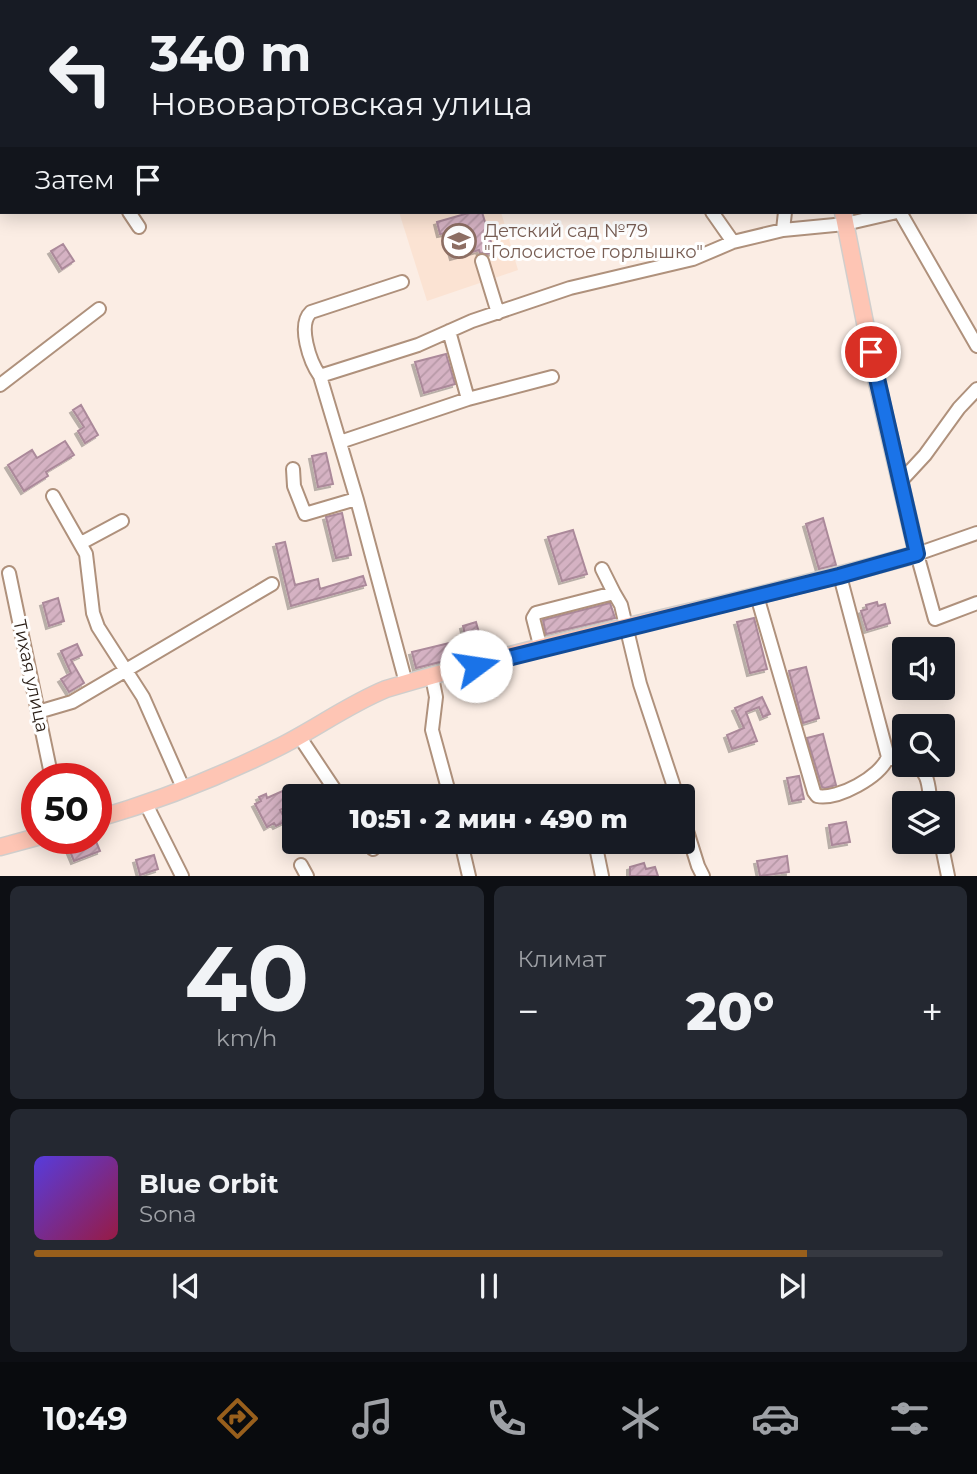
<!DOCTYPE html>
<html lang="ru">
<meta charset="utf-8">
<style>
:root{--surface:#171b24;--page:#242831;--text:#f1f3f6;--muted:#9ea1a6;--line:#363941;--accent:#985f1c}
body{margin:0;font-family:Montserrat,sans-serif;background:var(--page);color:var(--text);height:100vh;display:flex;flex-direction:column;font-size:26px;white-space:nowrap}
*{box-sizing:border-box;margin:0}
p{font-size:23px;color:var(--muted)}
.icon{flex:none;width:38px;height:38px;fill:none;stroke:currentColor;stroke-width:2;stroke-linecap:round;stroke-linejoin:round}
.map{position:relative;height:876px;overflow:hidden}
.panel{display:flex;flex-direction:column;gap:10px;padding:10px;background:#0d0f14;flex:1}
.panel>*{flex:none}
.top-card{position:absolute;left:0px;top:0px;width:978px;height:214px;box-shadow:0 4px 18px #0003;background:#171b24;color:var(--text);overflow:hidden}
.buttons{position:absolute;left:892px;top:637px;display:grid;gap:14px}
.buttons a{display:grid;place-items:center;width:63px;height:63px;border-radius:7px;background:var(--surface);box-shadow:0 4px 18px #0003;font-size:35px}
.speed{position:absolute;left:21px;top:763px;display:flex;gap:14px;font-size:35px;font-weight:700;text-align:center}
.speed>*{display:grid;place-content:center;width:91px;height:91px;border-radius:50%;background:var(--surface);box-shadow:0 4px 18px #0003;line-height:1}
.speed .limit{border:10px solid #d22;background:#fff;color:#111}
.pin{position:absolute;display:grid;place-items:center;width:60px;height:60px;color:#fff;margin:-30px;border:4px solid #fff;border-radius:50%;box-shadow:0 2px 7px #0007}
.me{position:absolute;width:77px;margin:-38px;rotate:76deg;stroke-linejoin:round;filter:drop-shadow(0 0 5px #0008)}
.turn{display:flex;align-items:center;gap:24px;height:147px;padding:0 35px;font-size:32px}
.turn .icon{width:91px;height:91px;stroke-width:2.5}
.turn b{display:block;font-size:49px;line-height:60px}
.then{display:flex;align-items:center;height:66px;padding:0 35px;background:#0003;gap:14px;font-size:26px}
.big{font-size:52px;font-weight:800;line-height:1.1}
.panel .widget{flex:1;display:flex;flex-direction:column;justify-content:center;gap:10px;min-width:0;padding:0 24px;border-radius:10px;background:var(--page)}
.panel .dial{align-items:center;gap:0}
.dial b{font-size:91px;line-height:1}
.song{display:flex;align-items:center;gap:21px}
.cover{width:84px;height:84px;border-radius:10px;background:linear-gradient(135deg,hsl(250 70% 55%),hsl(340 70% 35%))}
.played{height:7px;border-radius:4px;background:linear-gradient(90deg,var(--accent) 85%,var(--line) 85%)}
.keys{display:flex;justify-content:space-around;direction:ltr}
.heat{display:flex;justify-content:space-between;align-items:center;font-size:38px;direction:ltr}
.panel .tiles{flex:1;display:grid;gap:10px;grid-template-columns:1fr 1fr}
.widget:last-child{grid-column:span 2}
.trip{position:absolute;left:282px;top:784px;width:413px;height:70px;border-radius:7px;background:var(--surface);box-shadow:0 4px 18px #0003;font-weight:800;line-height:70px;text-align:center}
.dock{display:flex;height:112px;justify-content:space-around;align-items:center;background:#090b0e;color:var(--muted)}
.dock .icon{width:49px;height:49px}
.dock .on{color:var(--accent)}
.dock b{font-size:32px;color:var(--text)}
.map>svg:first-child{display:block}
.built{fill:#fbe3d3}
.building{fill:url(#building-hatch);stroke:#ab899a;stroke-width:2;filter:url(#shadow)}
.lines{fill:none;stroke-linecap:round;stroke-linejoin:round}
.minor-casing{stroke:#af917c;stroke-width:16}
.major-casing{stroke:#d0cecc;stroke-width:19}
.minor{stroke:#fff;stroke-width:12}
.major{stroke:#fec5b4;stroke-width:16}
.route-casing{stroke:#114b97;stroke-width:18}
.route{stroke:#1a73e8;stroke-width:12}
.labels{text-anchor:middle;stroke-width:6;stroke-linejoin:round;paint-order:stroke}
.education-label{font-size:18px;fill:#785e54;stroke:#fff;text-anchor:start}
.street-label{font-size:18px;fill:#2a1e16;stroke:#fff}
</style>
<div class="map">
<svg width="977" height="876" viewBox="0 0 977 876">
<defs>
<pattern id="building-hatch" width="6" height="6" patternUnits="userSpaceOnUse" patternTransform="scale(1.75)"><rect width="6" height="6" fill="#d5b2c3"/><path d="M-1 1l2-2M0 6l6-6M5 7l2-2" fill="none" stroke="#b799a7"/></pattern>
<filter id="shadow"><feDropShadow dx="-3" dy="3" stdDeviation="0" flood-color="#0004"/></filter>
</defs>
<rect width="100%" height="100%" fill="#fbede4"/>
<path class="built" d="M399 212H501L518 270 427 301Z"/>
<path class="building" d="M472 212H482L494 252 487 254 480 253 479 250 453 257 446 233 440 234 437 222Z
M63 244 74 261 62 269 51 251Z
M446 354 455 384 424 393 415 362Z
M81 405 98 435 85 443 78 431 84 427 73 410Z
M65 441 74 455 46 472 48 476 24 491 8 465 32 450 37 458Z
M326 453 333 484 318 487 312 456Z
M342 513 351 555 336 558 326 517Z
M823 518 836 565 819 569 806 524Z
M573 530 587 574 562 581 548 537Z
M285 542 295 585 318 579 320 589 363 576 366 585 291 606 276 544Z
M58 598 64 621 49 626 43 603Z
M877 602 878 606 885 604 890 623 867 630 861 611 867 609 866 605Z
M610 603 615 618 546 634 543 620Z
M754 618 767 669 750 673 737 622Z
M476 622 484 651 416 668 412 652 466 639 463 626Z
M77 644 82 655 71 660 84 683 69 692 61 679 71 673 61 651Z
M806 667 819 718 803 723 789 671Z
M762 697 770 714 763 717 759 707 746 712 757 741 732 749 727 735 744 728 735 708Z
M823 734 836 785 825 788 822 787 807 738Z
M799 776 804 799 792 801 787 778Z
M287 789 294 803 280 810 286 821 276 826 274 823 267 827 255 804 261 801 259 797 266 794 267 798Z
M846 822 850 842 832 845 829 825Z
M95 839 100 851 74 861 69 849Z
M154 855 158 869 140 875 136 860Z
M787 856 789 872 760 876 757 861Z
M644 863 646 869 655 867 658 876H630V867Z"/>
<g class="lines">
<g class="minor-casing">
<path id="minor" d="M563 0 564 2
M692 0 693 2
M126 2 127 0
M0 14 2 16
M0 82 2 81
M976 171 977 170
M129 212 139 227
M712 212 733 242
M900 212 977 346
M783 230 785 212
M482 261 498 313
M402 282 311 312C297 325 310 362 320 376L357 500 406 683
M449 331 468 399
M320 376 418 345 472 321 570 288 693 259 733 242 783 230 845 224 897 212
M0 385 99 309
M340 442 468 399 552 377
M293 469 294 486 305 514 356 499
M900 482 925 455 959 408 977 389
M53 496 86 554 93 613 98 627 143 697 184 790
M977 533 917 554 935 619 977 603
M81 543 122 521
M602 569 614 593
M9 573 52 779
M757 596 814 792 817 796C838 800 880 777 888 757L840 576
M541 649 533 618 536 613 614 593 621 605 640 684 677 796
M432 677 436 697 432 730 450 796
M38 712 72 702 272 584
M299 736 339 796
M888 757 905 762
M914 765C930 772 928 788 931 803
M646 796 675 790
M146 804 182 876
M682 815 698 866 703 876
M369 842 373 849
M461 842 469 876
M595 842 602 876
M941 842 948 876
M301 865 307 876"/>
</g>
<g class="major-casing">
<path id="major" d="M805 0V2
M96 819C158 801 219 777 277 748 314 730 347 705 386 689 561 637 741 604 917 554L876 378 843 212
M0 847 37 837"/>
</g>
<use href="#minor" class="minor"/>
<use href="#major" class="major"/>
</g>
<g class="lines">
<g class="route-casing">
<path id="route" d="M476 666 839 576 917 554 871 352"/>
</g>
<use href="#route" class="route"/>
</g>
<defs>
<g id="school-ring" transform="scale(1.75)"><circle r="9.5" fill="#fff" stroke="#8d6e63" stroke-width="1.5"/><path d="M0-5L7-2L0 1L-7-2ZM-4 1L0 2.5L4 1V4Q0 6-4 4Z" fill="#8d6e63"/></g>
</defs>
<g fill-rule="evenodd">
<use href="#school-ring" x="459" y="241"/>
</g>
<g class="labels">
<g class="education-label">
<text x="484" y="237">Детский сад №79<tspan x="484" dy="21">"Голосистое горлышко"</tspan></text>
</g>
<g class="street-label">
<text transform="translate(31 676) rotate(78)" y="6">Тихая улица</text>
</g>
</g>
</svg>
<div class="buttons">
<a><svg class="icon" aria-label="sound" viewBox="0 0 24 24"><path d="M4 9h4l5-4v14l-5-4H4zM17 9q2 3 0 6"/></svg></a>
<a><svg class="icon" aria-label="search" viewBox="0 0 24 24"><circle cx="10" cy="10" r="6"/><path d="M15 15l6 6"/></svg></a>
<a><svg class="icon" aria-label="layers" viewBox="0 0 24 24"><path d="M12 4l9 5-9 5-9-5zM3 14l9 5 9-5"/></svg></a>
</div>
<div class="speed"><div class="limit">50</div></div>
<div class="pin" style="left:871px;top:352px;background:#d93025"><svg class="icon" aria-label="arrive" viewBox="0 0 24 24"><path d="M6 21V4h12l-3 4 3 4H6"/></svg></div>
<svg class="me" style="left:476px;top:666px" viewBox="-20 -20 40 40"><circle r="19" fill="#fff"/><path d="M0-13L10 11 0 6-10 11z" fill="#1a73e8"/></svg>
<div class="trip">10:51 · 2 мин · 490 m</div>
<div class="top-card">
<div class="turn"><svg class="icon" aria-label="left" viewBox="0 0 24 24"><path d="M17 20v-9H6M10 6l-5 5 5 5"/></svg><div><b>340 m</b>Нововартовская улица</div></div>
<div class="then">Затем<svg class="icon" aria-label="arrive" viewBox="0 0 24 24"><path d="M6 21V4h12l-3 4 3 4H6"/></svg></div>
</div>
</div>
<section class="panel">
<div class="tiles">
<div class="widget dial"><b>40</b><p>km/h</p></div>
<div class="widget"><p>Климат</p>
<div class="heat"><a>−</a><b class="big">20°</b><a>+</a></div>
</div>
<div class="widget">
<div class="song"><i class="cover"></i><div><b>Blue Orbit</b><p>Sona</p></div></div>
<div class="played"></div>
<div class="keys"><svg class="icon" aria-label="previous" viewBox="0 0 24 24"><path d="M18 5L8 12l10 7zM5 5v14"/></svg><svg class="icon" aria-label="pause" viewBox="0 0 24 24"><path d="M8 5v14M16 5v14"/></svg><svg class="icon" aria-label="next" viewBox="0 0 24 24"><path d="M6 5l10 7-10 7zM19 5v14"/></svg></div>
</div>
</div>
</section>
<nav class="dock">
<b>10:49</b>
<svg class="icon on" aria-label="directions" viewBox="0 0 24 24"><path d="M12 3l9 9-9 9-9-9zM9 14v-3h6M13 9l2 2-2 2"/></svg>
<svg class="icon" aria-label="music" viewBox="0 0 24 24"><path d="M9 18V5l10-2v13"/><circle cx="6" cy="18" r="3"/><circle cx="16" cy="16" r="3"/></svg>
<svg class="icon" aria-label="phone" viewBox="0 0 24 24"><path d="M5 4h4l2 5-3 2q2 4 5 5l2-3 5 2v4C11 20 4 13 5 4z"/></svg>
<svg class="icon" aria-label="climate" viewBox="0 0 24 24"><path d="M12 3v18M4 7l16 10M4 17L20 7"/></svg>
<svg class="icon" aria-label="car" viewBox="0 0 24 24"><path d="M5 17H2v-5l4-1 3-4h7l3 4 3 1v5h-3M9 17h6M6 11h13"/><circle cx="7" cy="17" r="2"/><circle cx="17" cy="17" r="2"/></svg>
<svg class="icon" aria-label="filters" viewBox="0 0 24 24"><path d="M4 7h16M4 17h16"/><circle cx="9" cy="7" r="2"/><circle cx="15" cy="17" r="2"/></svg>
</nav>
